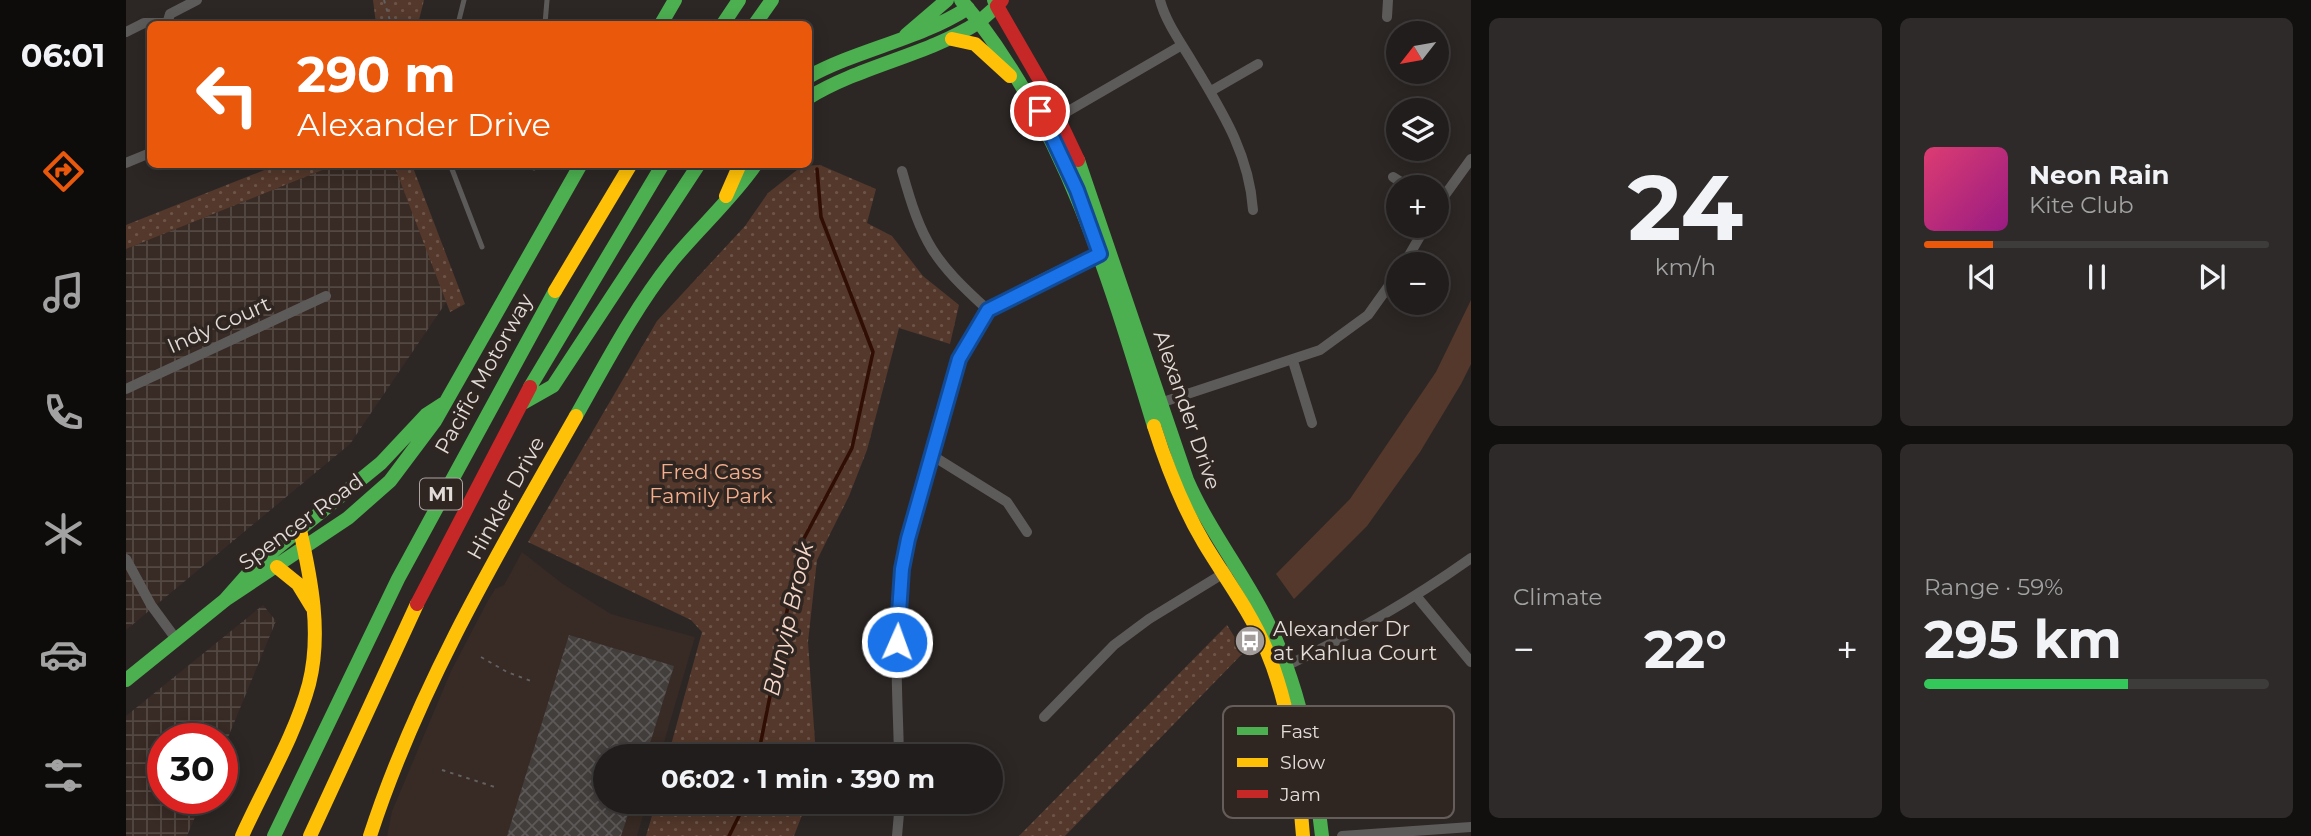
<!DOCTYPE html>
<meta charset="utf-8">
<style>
:root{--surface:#211d1c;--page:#2d2a29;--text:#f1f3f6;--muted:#a2a2a3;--line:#3e3b3b;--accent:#ea580c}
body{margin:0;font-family:Montserrat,sans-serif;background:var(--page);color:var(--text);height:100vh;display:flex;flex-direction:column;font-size:26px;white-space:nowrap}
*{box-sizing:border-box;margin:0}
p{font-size:23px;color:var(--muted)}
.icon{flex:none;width:38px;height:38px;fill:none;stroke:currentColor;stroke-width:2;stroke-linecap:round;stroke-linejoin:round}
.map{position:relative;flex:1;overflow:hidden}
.sheet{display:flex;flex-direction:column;gap:18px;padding:18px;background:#12100f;width:840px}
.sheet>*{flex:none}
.guide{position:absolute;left:21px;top:21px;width:665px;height:147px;border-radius:10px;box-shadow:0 4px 18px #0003,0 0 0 2px var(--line);background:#ea580c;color:#fff;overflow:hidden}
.needle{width:46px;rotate:239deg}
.tools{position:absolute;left:1260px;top:21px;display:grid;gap:14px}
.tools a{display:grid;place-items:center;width:63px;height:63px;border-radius:50%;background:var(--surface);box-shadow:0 4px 18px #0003,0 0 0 2px var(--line);font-size:35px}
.speed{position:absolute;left:21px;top:723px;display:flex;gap:14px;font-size:35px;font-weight:700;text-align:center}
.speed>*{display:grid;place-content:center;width:91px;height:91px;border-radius:50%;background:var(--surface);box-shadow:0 4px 18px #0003,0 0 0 2px var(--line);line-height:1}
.speed .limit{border:10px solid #d22;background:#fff;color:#111}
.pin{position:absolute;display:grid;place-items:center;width:60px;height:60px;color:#fff;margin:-30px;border:4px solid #fff;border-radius:50%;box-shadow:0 2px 7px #0007}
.me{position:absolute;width:77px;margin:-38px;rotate:2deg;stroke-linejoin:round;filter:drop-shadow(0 0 5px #0008)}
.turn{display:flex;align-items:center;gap:24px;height:147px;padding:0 35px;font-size:32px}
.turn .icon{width:91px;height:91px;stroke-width:2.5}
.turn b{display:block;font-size:49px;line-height:60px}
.big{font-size:52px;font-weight:700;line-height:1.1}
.sheet .card{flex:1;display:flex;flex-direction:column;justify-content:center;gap:10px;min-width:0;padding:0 24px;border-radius:10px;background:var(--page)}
.sheet .dial{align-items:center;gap:0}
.dial b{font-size:91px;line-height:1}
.song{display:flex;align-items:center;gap:21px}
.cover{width:84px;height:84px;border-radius:10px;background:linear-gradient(135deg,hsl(340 70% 55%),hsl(310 70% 35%))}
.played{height:7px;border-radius:4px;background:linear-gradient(90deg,var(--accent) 20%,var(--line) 20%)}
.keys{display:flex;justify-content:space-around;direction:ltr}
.heat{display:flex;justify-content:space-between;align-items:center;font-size:38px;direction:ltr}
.charge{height:10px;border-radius:5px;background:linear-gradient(90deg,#34c759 59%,var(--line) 0)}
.sheet .tiles{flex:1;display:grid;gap:18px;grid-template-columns:repeat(2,1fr)}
.trip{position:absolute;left:467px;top:744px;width:410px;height:70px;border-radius:35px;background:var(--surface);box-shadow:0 4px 18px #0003,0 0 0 2px var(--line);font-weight:700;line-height:70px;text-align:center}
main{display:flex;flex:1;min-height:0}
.tabs{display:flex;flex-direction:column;width:126px;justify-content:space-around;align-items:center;background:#0d0c0b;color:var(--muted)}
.tabs .icon{width:49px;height:49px}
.tabs .selected{color:var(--accent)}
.tabs b{font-size:32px;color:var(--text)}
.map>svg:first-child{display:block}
.built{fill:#382a24}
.industrial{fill:url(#industrial-grid)}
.grass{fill:#54382b}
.park{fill:url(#park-dots)}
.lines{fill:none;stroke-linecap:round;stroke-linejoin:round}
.stream{stroke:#300e03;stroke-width:3.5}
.building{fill:url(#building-cross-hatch)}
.path{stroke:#626060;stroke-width:2;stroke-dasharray:3.5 5;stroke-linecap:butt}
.lane{stroke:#5d5b5a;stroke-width:5}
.street{stroke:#5d5b5a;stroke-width:10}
.fast{stroke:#4caf50;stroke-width:14}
.slow{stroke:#ffc107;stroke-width:14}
.jam{stroke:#c62828;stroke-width:14}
.route-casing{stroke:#114b97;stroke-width:18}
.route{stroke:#1a73e8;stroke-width:12}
.labels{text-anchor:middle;stroke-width:7;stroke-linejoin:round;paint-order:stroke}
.shield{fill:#2f2622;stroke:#aca5a2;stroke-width:2}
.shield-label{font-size:19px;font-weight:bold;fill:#e2dcd9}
.street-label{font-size:21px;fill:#e2dcd9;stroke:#2f2622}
.park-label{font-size:21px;fill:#f5ae8c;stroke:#2f2622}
.poi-label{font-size:21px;fill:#e2dcd9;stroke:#2f2622;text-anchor:start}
.water-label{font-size:23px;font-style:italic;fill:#f6d8ca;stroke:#2f2622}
.key{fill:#2f2622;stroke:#655d59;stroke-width:2}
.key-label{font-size:19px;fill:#e2dcd9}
</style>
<main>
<nav class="tabs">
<b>06:01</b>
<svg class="icon selected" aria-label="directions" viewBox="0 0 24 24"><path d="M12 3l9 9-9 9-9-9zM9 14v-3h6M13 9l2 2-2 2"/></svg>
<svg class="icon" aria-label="music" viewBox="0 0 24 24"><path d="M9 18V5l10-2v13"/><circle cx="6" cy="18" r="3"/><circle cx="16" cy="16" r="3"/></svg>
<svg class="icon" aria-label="phone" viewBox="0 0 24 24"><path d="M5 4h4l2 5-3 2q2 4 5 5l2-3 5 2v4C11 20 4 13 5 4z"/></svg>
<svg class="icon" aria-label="climate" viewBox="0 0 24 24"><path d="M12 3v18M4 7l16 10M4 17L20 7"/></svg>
<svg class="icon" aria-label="car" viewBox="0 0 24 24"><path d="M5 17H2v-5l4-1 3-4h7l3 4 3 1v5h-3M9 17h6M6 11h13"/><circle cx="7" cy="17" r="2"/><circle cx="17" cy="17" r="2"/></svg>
<svg class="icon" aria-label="filters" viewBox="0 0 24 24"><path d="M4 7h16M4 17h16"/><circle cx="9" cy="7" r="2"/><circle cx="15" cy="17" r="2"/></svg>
</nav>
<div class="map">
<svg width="1345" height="836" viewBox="0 0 1345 836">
<defs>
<pattern id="industrial-grid" width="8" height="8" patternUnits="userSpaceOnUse" patternTransform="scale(1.75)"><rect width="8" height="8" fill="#382a24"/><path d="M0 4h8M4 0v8" fill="none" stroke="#544843"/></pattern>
<pattern id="park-dots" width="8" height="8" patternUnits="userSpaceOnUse" patternTransform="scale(1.75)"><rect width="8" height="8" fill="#54382b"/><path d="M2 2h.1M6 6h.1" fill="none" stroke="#6c5449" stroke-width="1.8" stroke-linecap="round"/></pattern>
<pattern id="building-cross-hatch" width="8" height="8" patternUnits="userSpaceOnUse" patternTransform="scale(1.75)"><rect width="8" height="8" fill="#423e3c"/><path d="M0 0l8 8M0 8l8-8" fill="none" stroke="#5d5958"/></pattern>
</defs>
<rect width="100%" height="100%" fill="#2c2725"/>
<path class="built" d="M396 552 437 584 485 614 569 637 534 756H480V802H521L511 836H261L266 811 325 671 359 606 369 589 378 585Z"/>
<path class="industrial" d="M209 165H268L321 301 224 444 0 630V249Z
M137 605 150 621 96 752V738H37V798H77L61 836H0V716Z"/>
<path class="grass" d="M1345 300V364L1335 384 1294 452 1241 526 1168 599 1150 574 1224 499 1310 372Z"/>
<path class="park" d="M247 0H298L292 24H250Z
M151 165H209L0 249V225Z
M268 165H286L339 304 324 312Z
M694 165 750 189 741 223 766 236 797 276 833 305 824 344 773 328 741 450 723 496 691 560 682 642 690 756H542L576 632 565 620 402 542 531 321 619 226 642 193 676 166Z
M1101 625 1118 652 939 836H893Z
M530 802H681L668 836H520Z"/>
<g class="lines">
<path class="stream" d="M632 756 674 546 726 448 747 352 695 217 691 169
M603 836 620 802"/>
</g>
<path class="building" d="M443 635 548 666 520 756H480V802H506L495 836H381Z"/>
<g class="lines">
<path class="path" d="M258 0 265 24
M355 657 381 672 405 681
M316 770 372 788"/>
<path class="lane" d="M332 24 338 0
M419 24 421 0
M324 164 356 247
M407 164 408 168"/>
<path class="street" d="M1034 0C1039 20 1053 40 1064 58 1093 107 1123 151 1127 210
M1261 17 1262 0
M41 24 44 14 71 0
M0 32 18 23H41
M1085 91 1132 64
M920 124 1056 45
M0 163 24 153
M776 171C796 243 807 260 862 310
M1267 177 1283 187
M1311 206 1345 159
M1278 264 1300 226
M1167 361 1186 423
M0 389 200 296
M1028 405 1194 350 1242 315 1272 273
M807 456 881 502 901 532
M0 559 25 605 50 639
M1291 597 1345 662
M1162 665C1227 634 1286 600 1345 558
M918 717 988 645 1023 619 1103 570
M773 756C772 705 768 652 773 601 777 553 830 334 864 309 885 292 953 260 978 252
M771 836 774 802
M1216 836 1345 827"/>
<path class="fast" d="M835 0 853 22 871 6 868 0
M535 24 549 0
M597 24 613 0
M629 24 646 0
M780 35 821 0
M682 77C733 49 792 40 842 8
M682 98C736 65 800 56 853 22 943 141 985 285 1028 426
M952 160 1061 480C1082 528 1114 569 1138 615 1174 684 1187 759 1196 836
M404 387 537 164
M397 403 427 386 573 164
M450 416C480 363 508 309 546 261 573 228 605 200 630 164
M99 600 222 518 264 481 309 421 455 164
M0 680 99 600 130 565 255 463 300 415 317 404
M148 836 272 579 429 291"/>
<path class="slow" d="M826 39 849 44 884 76
M600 196 614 164
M429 291 505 164
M1028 426C1041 467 1056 506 1078 543 1099 578 1124 611 1140 649 1165 708 1172 773 1177 836
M151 567 172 584 186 607
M116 836C138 787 169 736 183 684 196 633 185 579 174 530
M184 836 291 604
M244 836C292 688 373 551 450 416"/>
<path class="jam" d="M876 0 871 6 916 84 952 160
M291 604 404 387"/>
</g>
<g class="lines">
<g class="route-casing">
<path id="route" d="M771 642 776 569 782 539 833 359 862 310 974 254 951 190 914 111"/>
</g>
<use href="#route" class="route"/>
</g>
<defs>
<g id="bus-disc" transform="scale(1.575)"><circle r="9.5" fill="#a29d9a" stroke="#2f2622"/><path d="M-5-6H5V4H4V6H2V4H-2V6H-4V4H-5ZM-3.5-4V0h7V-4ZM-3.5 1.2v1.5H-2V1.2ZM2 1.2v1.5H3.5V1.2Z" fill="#fff"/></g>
</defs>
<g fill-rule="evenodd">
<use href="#bus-disc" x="1124" y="641"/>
</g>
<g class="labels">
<rect class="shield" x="294" y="478.5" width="42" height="31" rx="5"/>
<g class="shield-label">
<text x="315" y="501">M1</text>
</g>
<g class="street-label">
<text transform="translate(93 325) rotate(-24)" y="7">Indy Court</text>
<text transform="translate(358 374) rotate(-61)" y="7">Pacific Motorway</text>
<text transform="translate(1061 410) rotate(71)" y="7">Alexander Drive</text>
<text transform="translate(380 498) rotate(-61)" y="7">Hinkler Drive</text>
<text transform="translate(175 522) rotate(-36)" y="7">Spencer Road</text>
</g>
<g class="park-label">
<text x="585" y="479">Fred Cass<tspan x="585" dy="24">Family Park</tspan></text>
</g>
<g class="poi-label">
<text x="1147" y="636">Alexander Dr<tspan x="1147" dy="24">at Kahlua Court</tspan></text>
</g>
<g class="water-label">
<text transform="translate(662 619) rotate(-77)" y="8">Bunyip Brook</text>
</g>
</g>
<rect x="1097" y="706" width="231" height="112" rx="10" class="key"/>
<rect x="1111" y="727" width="31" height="8" fill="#4caf50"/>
<rect x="1111" y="758" width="31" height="9" fill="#ffc107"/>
<rect x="1111" y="790" width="31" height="8" fill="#c62828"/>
<g class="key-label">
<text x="1154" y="738">Fast</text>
<text x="1154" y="769">Slow</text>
<text x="1154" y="801">Jam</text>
</g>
</svg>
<div class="tools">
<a><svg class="needle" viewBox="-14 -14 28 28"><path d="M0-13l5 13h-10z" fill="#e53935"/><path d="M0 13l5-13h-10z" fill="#a2a2a3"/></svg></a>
<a><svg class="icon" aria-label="layers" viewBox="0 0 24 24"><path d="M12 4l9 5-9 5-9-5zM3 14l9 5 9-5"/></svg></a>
<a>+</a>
<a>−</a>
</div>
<div class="speed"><div class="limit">30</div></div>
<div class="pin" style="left:914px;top:111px;background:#d93025"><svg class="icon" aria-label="arrive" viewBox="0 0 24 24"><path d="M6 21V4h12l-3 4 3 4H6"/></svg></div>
<svg class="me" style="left:771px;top:642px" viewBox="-20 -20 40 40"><circle r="17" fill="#1a73e8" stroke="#fff" stroke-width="3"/><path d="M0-11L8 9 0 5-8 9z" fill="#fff"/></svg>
<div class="trip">06:02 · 1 min · 390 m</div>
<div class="guide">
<div class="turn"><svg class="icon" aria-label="left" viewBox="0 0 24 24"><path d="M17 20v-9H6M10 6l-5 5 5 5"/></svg><div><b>290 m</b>Alexander Drive</div></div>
</div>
</div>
<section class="sheet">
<div class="tiles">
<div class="card dial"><b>24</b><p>km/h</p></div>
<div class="card">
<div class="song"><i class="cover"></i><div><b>Neon Rain</b><p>Kite Club</p></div></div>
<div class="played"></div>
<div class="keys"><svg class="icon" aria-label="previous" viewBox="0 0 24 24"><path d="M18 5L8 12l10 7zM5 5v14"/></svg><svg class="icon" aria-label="pause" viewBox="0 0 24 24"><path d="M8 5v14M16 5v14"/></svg><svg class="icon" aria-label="next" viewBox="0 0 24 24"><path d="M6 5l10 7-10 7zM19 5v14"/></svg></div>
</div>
<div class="card"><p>Climate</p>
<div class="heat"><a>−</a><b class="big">22°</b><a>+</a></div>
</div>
<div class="card"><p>Range · 59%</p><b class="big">295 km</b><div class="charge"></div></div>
</div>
</section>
</main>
